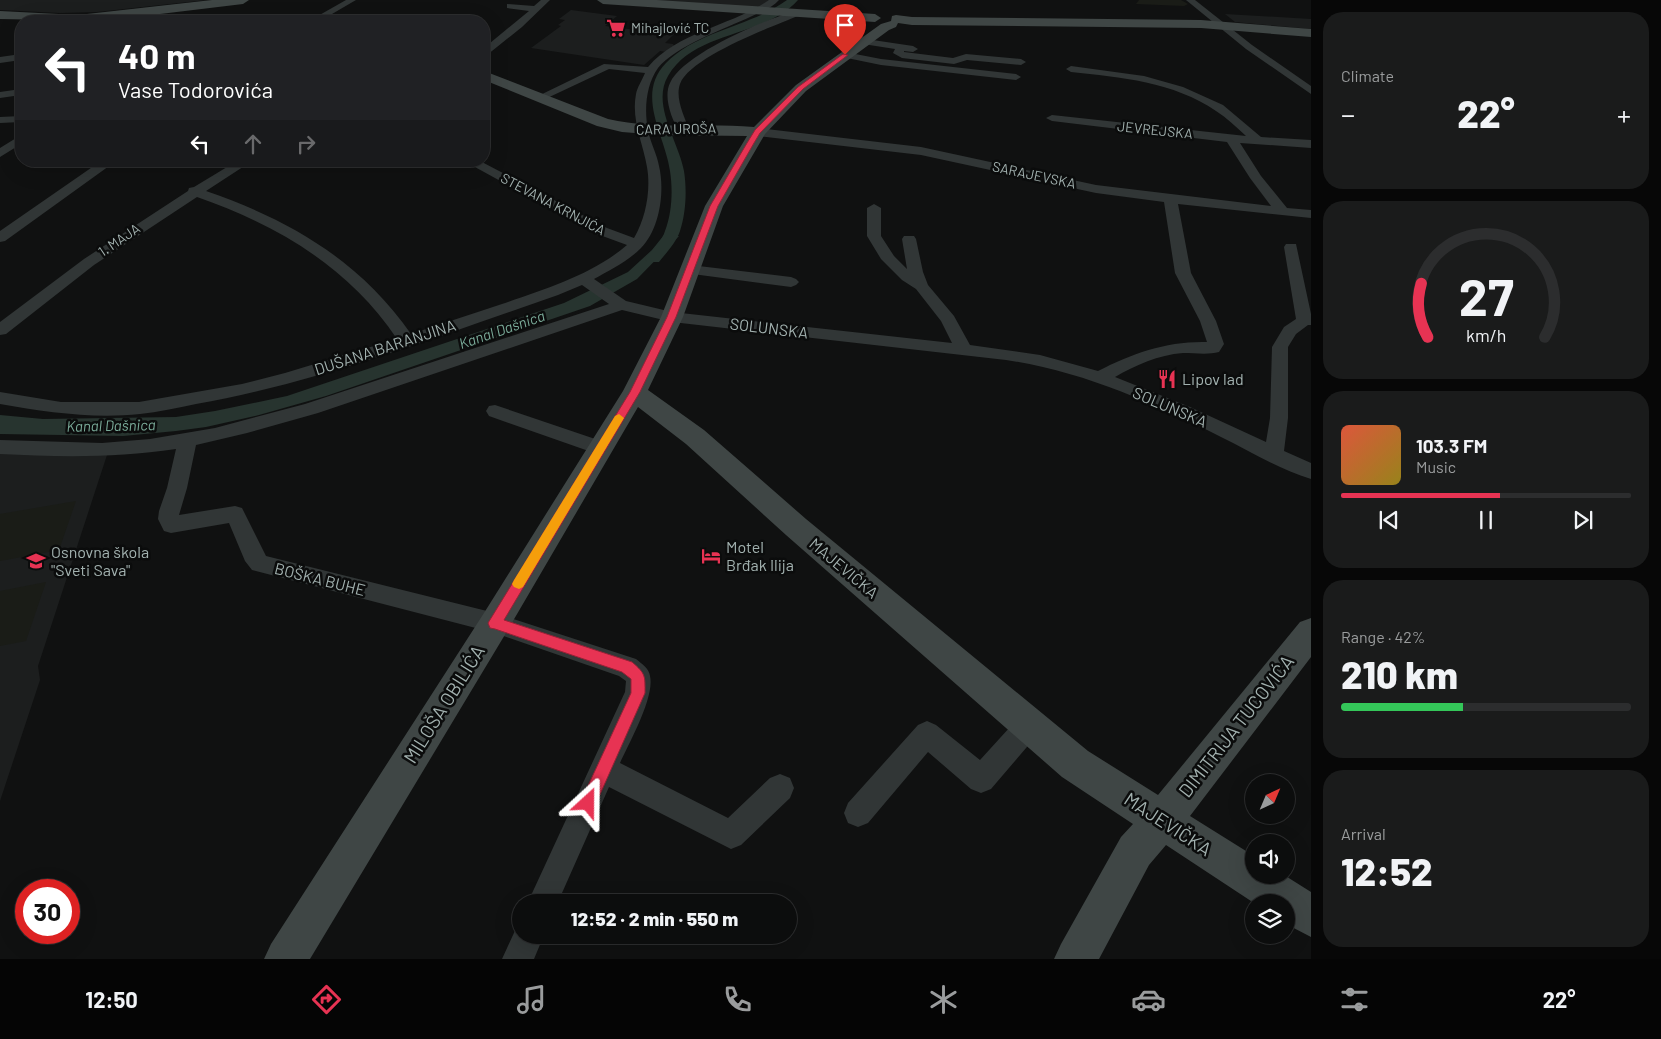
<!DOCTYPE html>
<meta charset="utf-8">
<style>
:root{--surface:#0c0d0d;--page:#1a1b1b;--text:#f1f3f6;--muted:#9a9c9d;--line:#2c2d2e;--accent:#e73353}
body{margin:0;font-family:Barlow,sans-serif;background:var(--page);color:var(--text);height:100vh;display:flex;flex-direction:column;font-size:19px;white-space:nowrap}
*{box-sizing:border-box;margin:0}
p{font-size:16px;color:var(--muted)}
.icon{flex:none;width:28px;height:28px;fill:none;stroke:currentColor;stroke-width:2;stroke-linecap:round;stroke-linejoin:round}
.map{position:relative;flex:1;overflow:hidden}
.panel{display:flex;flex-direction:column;gap:12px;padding:12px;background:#070707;width:350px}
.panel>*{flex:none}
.hud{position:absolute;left:15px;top:15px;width:475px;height:152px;border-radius:20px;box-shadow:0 5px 20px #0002,0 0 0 1px var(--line);background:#202124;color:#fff;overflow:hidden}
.needle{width:32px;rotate:44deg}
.buttons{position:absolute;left:1245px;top:774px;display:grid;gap:10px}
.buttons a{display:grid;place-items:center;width:50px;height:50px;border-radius:50%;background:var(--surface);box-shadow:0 5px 20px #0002,0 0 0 1px var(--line);font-size:25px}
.speed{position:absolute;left:15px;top:879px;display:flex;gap:10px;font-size:25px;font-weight:700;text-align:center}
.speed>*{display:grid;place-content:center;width:65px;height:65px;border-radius:50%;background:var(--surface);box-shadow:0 5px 20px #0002,0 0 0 1px var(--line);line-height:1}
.speed .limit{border:8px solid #d22;background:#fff;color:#111}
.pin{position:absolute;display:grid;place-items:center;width:42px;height:42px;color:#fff;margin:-51px -21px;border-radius:50% 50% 50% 0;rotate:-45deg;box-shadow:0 0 5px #0007}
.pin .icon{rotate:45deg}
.me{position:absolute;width:55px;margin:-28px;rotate:24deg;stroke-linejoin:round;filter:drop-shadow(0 0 4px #0008)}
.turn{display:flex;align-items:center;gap:18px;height:105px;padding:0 20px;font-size:22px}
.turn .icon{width:65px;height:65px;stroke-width:2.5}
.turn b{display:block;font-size:35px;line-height:42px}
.lanes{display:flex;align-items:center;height:48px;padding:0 20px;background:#0003;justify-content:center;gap:25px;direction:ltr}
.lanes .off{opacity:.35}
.big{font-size:38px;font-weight:800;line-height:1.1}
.panel .card{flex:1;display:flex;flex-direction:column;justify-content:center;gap:8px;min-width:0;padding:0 18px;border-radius:20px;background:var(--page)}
.panel .dial{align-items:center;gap:0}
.dial svg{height:130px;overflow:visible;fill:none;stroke:var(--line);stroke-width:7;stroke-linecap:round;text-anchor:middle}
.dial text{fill:var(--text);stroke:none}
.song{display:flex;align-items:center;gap:15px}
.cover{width:60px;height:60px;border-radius:8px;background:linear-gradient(135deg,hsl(10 70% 55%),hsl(50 70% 35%))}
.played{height:5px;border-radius:2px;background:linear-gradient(90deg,var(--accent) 55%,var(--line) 55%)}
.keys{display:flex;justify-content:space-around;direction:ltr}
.heat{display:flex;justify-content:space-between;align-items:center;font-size:28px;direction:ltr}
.charge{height:8px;border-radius:4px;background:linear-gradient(90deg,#34c759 42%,var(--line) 0)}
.trip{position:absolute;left:512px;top:894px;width:285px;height:50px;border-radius:25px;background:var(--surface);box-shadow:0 5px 20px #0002,0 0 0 1px var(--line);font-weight:800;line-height:50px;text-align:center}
.dock{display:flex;height:80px;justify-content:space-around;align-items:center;background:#050505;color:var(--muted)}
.dock .icon{width:35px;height:35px}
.dock .on{color:var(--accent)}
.dock b{font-size:22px;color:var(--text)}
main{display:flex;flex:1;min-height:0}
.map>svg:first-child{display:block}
.built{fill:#1c1e1e}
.green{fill:#1a1c17}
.water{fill:#27342f}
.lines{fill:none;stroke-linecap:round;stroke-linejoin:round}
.canal{fill:#27342f;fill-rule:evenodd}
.street{fill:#313636;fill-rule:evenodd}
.secondary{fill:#3f4645;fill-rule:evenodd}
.route{fill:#e73353;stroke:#962136}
.slow{fill:#f59e0b}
.labels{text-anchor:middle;stroke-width:5;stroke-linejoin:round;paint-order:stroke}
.far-poi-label{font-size:14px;fill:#a2b1af;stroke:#0b0c0c;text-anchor:start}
.far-street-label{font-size:14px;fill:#a2b1af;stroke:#0b0c0c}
.far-water-label{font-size:15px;font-style:italic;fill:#7aab99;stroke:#0b0c0c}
.street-label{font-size:16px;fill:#a2b1af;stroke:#0b0c0c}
.poi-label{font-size:16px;fill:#a2b1af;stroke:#0b0c0c;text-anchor:start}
.near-street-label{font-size:19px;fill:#a2b1af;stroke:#0b0c0c}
</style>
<main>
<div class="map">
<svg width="1311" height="959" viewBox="0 0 1311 959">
<rect width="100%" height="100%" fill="#101111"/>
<path class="built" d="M0 0H207L97 12 60 13 0 10Z
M647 0H771L757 8Z
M571 10 617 16 605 26 652 32 659 26 679 29 665 43 673 44 674 46 667 52 660 51 644 65 531 48 561 26 558 25 565 20 559 19Z
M1225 14 1311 19V29L1235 22Z
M0 452 107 455 38 666 40 680 0 801Z"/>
<path class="green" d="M1139 0H1181L1188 4 1184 6 1136 4Z
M76 501 59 550 0 561V514Z
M46 582 26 641 0 646V591Z"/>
<path class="water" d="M664 235 679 236 637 279 590 306 326 396 259 415 206 427 176 431 123 436 0 434V415L43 419 176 417 215 411 287 396 564 303 628 272 652 250Z"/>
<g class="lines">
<path class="canal" d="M787 0H798C764 38 695 30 668 76 651 105 679 142 684 171 687 190 686 213 680 231 676 243 666 253 659 262H647L645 259C651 250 662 242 665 231 672 213 673 190 670 171 665 135 635 95 666 63 698 30 750 27 787 0Z"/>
<path class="street" d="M346 0H356L320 21H309Z
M541 0H550L522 27 487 55 484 56V48L529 11 507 8V4L534 6Z
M769 0H779C772 8 760 12 750 17 726 28 674 47 658 68 646 85 644 109 648 130 650 142 657 154 659 166 665 191 660 229 641 248 627 262 610 270 594 279L626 301 672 312 952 343 941 321 916 289 902 280 881 259 867 236V208L874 204 881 208V236L894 256 907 269 902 239 904 236H914L916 239 923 272 928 285 954 316 970 345 1040 355 1098 371C1133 353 1167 341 1207 342L1200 321 1175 273 1164 202 1096 193 921 155 758 136 752 132 758 128 921 147 1096 185 1271 206 1250 178 1227 142 1052 121 1046 118 1052 115 1246 136C1236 127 1227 118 1216 111 1174 82 1120 77 1071 72L1066 69 1071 66 1144 76 1183 87 1223 105 1261 137 1311 140V148L1240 143 1261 176 1287 208 1311 210V218L1178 204 1191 273 1216 321 1224 344 1219 352C1208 355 1195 353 1183 353 1158 355 1136 365 1115 377L1190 407 1266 442 1270 418 1272 347 1284 327 1296 319 1284 247 1286 244H1296L1311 314V325H1308L1296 334 1288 347V418L1284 451 1311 463V479C1280 470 1250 451 1221 437 1153 403 1082 371 1006 360L672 322 622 310 318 413 247 433 196 445 187 488 179 515 235 506 242 508 266 556 495 613 636 659C642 664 649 668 650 676 655 697 629 743 620 763L728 818 770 778 780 774 790 778 794 788 790 798 741 845 731 849 609 787 558 902H528L625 692 626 681 619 676 495 633 252 570 245 561 229 523 171 533 164 531 158 519 159 511 167 488 176 449C117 458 59 457 0 454V440L102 443 150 439 215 428 305 404 609 304 582 285 558 295C439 336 320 382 196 404 177 408 158 412 140 414 93 419 46 412 0 404V392L61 402H139L242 384 285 373 397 339C349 267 277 225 197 197L94 265 6 334 0 335V322L84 259 188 191 189 188 194 187 237 161H252L206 191C290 220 359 260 411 334 441 324 472 314 502 304 545 289 592 275 627 245L597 234 464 161H480L607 228 634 238C646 218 651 190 647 167 643 143 631 120 636 94 637 88 642 80 645 73L609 69 543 100H535L534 98 604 64 648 67C679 31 732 26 769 0Z
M1186 0H1195L1252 45 1311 86V94L1246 49Z
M795 11 798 12V16C771 27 690 57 680 84 675 98 684 116 689 129L683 132 679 131C672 120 663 97 670 83 683 54 764 20 795 11Z
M866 39 913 46 918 49 913 52 904 51V52L953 58 966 54 1021 59 1026 62 1021 65 967 60 954 64 902 58 893 53 895 49 863 44 861 42Z
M845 52 881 59 1016 74 1021 77 1016 80 881 65 842 57 840 55Z
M21 54V60L0 63V57Z
M21 89V95L0 98V92Z
M21 116V122L0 123V117Z
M21 135V144L0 157V148Z
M101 161H116L5 241 0 242V231Z
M690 265 791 277 796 279 799 282 796 285 791 287 685 273 682 270 685 267Z
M495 405 607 443 610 448 607 453 600 455 489 416 486 411 489 406Z
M1029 712 1038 716 1042 725 1038 734 991 789 981 793 971 789 928 752 868 823 858 827 848 823 844 813 848 803 918 725 927 721 936 725 980 760 1020 716Z
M521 923V935H544L534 959H502L518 924Z"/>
<path class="secondary" d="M212 0H249L243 4 102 21 0 19V11L78 15Z
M597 0H657L875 14 881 18 875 22 603 4Z
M896 15 912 17 1201 20 1311 29V37L1201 28 912 25 898 23 896 27 889 30 806 91 765 134 723 206 683 317 648 390 704 430 806 519 1088 751 1158 795 1300 622 1311 618V657L1190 816 1254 856V875H1284L1311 892V937L1286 924V902L1254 903 1166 845 1149 865 1099 959H1054L1061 944 1121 837 1133 824 1062 777 786 535 686 444 638 407 506 633 310 959H264L271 944 484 613 623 391 661 317 705 206 747 136 660 135 622 132 597 126 484 80V71L608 119C656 130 705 123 754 127L796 85 881 24 891 21 892 16Z"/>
</g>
<path class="route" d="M843 54 848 55 803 89 760 133 754 143 718 206 676 317 640 392 504 620 632 662C646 674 645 676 645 693L594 808 588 811 583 808 580 803 631 693V679L622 672 495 629 490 628 488 623 630 392 667 317 710 206 747 143 755 130 798 87Z"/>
<path class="slow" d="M619 414 624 418 523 587 519 589 514 587 512 584 514 580 615 416Z"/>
<defs>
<g id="supermarket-bare" transform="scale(1.5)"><path d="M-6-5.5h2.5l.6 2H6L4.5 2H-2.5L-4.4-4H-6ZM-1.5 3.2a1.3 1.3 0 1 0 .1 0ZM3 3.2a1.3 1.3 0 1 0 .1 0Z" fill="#e73353" stroke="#0b0c0c" stroke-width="2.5" paint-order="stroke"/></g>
<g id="restaurant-bare" transform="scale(1.5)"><path d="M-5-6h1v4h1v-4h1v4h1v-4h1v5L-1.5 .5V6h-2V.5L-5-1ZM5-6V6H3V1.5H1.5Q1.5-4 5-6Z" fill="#e73353" stroke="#0b0c0c" stroke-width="2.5" paint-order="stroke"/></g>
<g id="hotel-bare" transform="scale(1.5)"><path d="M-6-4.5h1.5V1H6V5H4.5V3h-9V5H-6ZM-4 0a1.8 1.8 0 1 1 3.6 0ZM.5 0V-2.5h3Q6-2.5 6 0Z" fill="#e73353" stroke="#0b0c0c" stroke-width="2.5" paint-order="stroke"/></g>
<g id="school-bare" transform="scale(1.5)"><path d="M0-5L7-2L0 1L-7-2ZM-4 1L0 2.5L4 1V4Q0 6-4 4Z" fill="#e73353" stroke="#0b0c0c" stroke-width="2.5" paint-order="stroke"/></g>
</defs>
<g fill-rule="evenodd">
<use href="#supermarket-bare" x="616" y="28"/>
<use href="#restaurant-bare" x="1167" y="379"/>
<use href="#hotel-bare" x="711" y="556"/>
<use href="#school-bare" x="36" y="561"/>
</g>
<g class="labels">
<g class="far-poi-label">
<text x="631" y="33">Mihajlović TC</text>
</g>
<g class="far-street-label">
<text transform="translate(676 129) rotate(-1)" y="5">CARA UROŠA</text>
<text transform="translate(1155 130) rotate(6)" y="5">JEVREJSKA</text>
<text transform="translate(1034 175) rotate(12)" y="5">SARAJEVSKA</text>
<text transform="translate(553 204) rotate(28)" y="5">STEVANA KRNJIĆA</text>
<text transform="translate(119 240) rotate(-34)" y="5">1. MAJA</text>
</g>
<g class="far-water-label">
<text transform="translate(502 330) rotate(-19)" y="5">Kanal Dašnica</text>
<text transform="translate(111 426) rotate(-1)" y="5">Kanal Dašnica</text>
</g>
<g class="street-label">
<text transform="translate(769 328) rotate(7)" y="6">SOLUNSKA</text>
<text transform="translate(385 347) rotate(-18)" y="6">DUŠANA BARANJINA</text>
<text transform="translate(1170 407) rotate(23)" y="6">SOLUNSKA</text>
<text transform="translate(844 568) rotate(40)" y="6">MAJEVIČKA</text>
<text transform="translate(320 579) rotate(14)" y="6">BOŠKA BUHE</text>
</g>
<g class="poi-label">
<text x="1182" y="385">Lipov lad</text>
<text x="726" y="553">Motel<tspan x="726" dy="18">Brđak Ilija</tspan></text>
<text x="51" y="558">Osnovna škola<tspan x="51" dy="18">"Sveti Sava"</tspan></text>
</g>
<g class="near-street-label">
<text transform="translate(444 704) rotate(-58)" y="7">MILOŠA OBILIĆA</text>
<text transform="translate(1236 726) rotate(-52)" y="7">DIMITRIJA TUCOVIĆA</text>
<text transform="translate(1168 824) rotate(33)" y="7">MAJEVIČKA</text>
</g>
</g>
</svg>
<div class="buttons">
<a><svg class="needle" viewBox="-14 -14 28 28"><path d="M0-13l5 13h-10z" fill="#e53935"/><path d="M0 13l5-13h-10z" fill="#9a9c9d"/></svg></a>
<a><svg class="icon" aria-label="sound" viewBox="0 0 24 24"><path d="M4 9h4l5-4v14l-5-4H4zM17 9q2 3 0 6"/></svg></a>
<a><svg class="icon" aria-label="layers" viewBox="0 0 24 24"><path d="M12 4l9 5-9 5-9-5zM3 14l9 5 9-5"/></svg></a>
</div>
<div class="speed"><div class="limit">30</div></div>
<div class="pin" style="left:845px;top:55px;background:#d93025"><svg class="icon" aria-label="arrive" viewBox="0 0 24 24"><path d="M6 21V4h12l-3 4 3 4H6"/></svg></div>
<svg class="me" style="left:588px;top:803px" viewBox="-20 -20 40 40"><path d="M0-17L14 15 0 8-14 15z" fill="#e73353" stroke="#fff" stroke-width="4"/></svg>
<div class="trip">12:52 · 2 min · 550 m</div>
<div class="hud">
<div class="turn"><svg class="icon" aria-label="left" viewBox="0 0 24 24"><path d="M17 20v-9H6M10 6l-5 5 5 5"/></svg><div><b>40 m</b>Vase Todorovića</div></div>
<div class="lanes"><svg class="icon" aria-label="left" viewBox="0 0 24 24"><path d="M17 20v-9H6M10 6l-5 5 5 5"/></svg><svg class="icon off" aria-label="ahead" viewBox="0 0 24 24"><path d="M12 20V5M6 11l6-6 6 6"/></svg><svg class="icon off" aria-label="right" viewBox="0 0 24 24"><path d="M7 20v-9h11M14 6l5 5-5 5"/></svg></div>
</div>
</div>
<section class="panel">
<div class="card"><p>Climate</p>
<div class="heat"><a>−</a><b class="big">22°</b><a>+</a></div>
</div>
<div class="card dial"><svg viewBox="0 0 100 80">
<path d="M14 69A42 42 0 1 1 86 69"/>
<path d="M14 69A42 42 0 0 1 10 36" stroke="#e73353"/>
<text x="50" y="56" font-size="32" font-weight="700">27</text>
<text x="50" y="72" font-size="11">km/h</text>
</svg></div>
<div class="card">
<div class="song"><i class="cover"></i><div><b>103.3 FM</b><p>Music</p></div></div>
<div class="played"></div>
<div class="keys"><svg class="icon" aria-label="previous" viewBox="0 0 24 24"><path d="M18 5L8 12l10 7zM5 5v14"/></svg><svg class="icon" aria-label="pause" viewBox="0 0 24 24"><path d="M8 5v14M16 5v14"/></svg><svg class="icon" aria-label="next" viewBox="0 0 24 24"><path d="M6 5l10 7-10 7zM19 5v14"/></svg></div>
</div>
<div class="card"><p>Range · 42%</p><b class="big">210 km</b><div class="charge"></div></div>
<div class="card"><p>Arrival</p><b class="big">12:52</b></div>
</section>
</main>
<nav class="dock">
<b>12:50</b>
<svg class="icon on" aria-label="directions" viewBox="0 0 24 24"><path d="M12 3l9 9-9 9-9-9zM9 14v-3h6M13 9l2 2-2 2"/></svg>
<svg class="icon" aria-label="music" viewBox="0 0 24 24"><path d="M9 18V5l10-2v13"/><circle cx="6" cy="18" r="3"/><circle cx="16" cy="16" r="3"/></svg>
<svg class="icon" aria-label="phone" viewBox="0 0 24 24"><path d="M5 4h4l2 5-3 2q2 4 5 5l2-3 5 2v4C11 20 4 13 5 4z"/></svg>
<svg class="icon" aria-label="climate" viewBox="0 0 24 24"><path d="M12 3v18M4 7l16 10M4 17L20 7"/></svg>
<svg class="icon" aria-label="car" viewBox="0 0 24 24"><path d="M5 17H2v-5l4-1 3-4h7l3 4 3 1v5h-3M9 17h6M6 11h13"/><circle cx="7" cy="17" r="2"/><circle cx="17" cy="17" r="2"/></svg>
<svg class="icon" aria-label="filters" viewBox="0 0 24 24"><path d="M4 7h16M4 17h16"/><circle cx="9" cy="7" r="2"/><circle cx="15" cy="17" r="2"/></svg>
<b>22°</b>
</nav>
